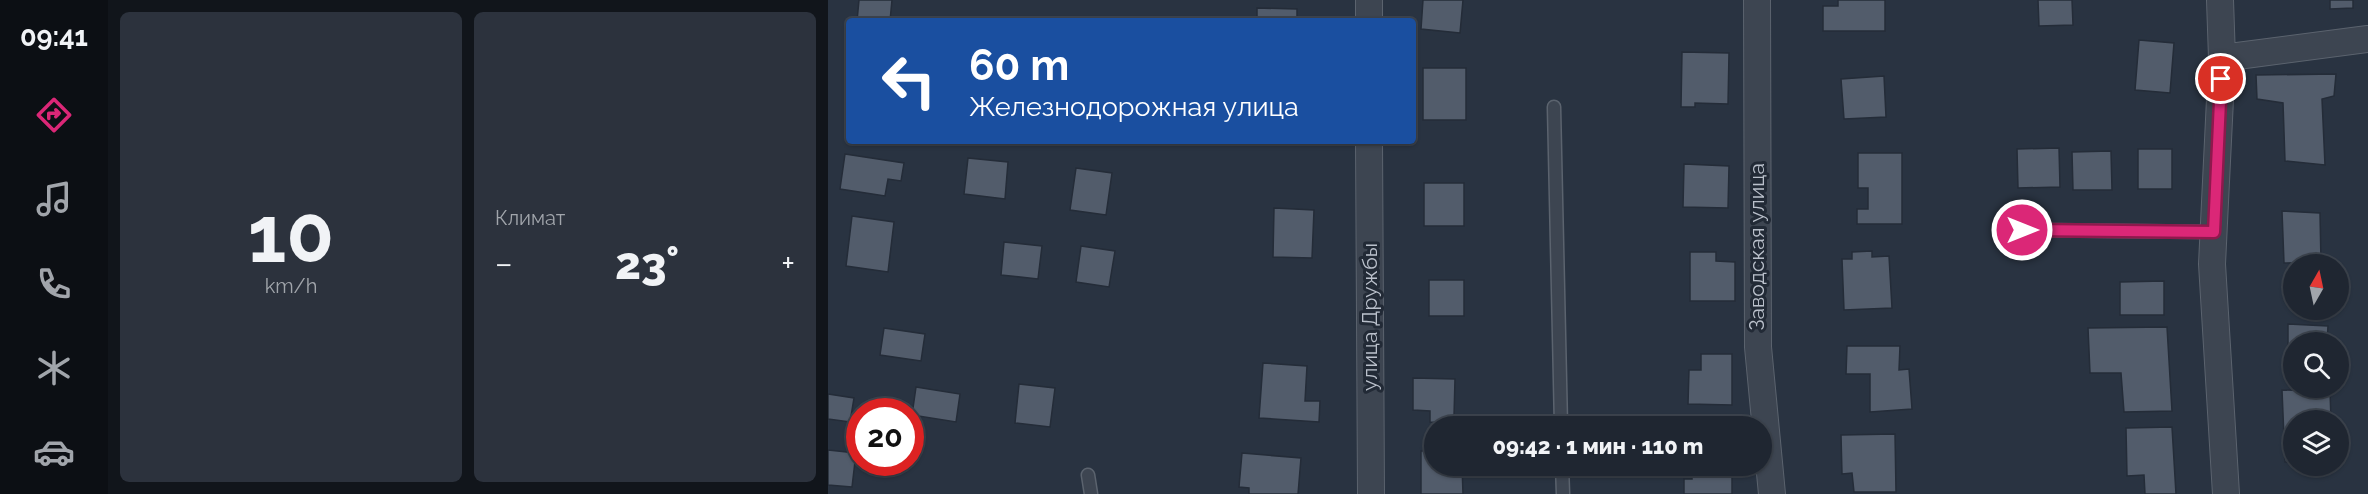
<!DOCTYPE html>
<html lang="ru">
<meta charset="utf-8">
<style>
:root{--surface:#1f2631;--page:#2c323d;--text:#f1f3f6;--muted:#a1a5ab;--line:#3c434d;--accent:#db2777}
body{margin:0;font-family:Raleway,sans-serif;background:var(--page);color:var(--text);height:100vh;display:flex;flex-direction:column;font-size:22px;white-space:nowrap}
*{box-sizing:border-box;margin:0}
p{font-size:20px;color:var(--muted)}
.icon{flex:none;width:33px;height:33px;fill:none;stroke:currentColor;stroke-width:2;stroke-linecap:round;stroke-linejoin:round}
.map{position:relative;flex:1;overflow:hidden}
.drawer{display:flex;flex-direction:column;gap:12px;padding:12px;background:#11151b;width:720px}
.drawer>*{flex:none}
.banner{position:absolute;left:18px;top:18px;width:570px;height:126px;border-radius:6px;box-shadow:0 2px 4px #0004,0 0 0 2px var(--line);background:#1a4fa0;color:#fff;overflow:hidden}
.needle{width:39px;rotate:9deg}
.controls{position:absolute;left:1455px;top:254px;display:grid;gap:12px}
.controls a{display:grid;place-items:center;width:66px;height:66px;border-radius:50%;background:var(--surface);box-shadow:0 2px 4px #0004,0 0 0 2px var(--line);font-size:30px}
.speed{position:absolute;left:18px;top:398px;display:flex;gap:12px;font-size:30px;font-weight:700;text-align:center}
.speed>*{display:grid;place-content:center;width:78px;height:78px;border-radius:50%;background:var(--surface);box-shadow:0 2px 4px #0004,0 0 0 2px var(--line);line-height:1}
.speed .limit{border:9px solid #d22;background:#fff;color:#111}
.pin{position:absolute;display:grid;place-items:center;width:51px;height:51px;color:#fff;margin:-26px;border:3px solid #fff;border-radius:50%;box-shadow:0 2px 6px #0007}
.me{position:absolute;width:66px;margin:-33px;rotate:90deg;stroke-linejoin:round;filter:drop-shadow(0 0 4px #0008)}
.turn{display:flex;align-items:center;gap:21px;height:126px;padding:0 24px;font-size:27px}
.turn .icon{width:78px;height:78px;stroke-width:2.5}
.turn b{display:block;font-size:42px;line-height:51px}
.big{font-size:45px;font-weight:800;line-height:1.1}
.drawer .tile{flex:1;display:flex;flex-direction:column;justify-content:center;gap:9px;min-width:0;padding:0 21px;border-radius:9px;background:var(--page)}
.drawer .dial{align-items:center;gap:0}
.dial b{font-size:78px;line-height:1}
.heat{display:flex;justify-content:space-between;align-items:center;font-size:33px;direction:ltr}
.drawer .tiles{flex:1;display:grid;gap:12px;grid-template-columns:repeat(2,1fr)}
.trip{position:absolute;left:596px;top:416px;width:348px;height:60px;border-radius:30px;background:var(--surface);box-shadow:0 2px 4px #0004,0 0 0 2px var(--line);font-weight:800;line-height:60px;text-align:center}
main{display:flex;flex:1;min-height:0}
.tabs{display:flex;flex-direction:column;width:108px;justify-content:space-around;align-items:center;background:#0c0f14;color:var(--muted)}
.tabs .icon{width:42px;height:42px}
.tabs .active{color:var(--accent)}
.tabs b{font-size:27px;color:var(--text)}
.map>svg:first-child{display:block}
.building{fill:#525c6b;stroke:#242c38;stroke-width:1.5}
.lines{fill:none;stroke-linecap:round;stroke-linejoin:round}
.lane-casing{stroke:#5b636e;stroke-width:15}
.street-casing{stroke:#5b636e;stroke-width:28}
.lane{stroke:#3d4551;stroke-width:12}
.street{stroke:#3d4551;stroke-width:26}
.route-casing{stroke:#8e194d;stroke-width:15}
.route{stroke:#db2777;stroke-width:10}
.labels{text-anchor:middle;stroke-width:6;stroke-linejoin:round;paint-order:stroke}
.street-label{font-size:21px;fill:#bac0cb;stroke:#222a36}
</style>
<main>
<nav class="tabs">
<b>09:41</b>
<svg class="icon active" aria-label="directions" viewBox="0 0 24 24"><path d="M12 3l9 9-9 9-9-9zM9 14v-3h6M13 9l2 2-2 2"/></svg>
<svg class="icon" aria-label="music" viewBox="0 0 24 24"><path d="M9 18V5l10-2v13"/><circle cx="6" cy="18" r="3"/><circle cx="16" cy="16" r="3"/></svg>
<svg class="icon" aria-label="phone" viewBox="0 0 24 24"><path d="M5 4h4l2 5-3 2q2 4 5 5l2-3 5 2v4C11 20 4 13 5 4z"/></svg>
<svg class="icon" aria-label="climate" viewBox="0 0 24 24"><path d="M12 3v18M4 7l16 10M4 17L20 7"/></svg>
<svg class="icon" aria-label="car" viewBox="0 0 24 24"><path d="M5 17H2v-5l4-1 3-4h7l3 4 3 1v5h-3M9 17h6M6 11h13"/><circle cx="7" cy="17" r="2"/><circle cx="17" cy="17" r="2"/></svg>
</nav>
<section class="drawer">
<div class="tiles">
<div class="tile dial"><b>10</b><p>km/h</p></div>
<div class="tile"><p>Климат</p>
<div class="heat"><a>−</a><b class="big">23°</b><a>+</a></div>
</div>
</div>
</section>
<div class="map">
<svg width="1540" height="494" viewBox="0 0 1540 494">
<rect width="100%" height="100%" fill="#293341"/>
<path class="building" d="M31 0H64L62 21H29Z
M595 0H635L632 33 593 29Z
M1010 0H1057V31H995V6H1010Z
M1210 0H1244L1245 25 1211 26Z
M1502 0H1525V8L1502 9Z
M429 8 469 9V21H429Z
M1311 40 1346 43 1342 93 1307 90Z
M854 52 901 53 900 104 867 103V107H853Z
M595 68H638V120H595Z
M1508 74 1506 96 1494 99 1497 165 1457 161 1455 103 1429 99 1428 75Z
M1056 76 1058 117 1016 119 1013 79Z
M1231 148 1232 187 1190 188 1189 149Z
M1310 149H1344V189H1310Z
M1283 151 1284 190H1245L1244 152Z
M1030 153H1074V224H1029V209H1040V188H1030Z
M17 154 76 163 73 181 60 179 57 196 12 189Z
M140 158 180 162 177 199 136 194Z
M856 164 901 166 900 208 855 207Z
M248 168 284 173 278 215 242 210Z
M596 183H636V226H596Z
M446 208 486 210 484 258 445 257Z
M1454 211 1492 213 1493 262 1456 263Z
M24 216 66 222 60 272 18 266Z
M176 242 214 246 210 279 173 275Z
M253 246 287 251 281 287 248 282Z
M1044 251V257L1061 256 1064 308 1016 310 1014 259H1024V252Z
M862 252H888V261L907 262V301H862Z
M601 280H636V316H601Z
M1336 281V315H1292V282Z
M1460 324 1500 326 1499 342H1466V358H1460Z
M1339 327 1344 411 1296 412 1293 373H1262L1260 328Z
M56 328 97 334 93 361 52 355Z
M1019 346H1072L1071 370 1081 369 1084 409 1042 412V374H1018Z
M873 354H904V405L860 404 861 370H873Z
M435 363 479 366 477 401H492L491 422 431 418Z
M585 378 627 379 626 416H622V423L602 422V411L585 410Z
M191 384 227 388 222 427 187 423Z
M88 387 132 394 128 422 84 415Z
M1454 390 1502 391 1503 420H1466V462H1457Z
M0 394 26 398 22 422 0 419Z
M1344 427 1348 494H1317L1316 475 1299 476 1298 428Z
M1067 434 1068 492H1026L1024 473 1014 474 1013 435Z
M0 450 28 453 24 487 0 485Z
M593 451H606V465H634L635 494H593Z
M414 453 473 458 470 494H421V488L411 487Z
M864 465H904V494H856V479H864Z"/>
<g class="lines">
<g class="lane-casing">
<path id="lane" d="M726 107 733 426
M1194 230 1386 232
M734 465 735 494
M260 475 263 494"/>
</g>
<g class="street-casing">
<path id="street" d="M541 0V21
M929 0 930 347 944 494
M1392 0 1394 58 1384 264 1398 494
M1394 58 1540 39
M541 141 543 494"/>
</g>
<use href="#lane" class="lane"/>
<use href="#street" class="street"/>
</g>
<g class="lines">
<g class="route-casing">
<path id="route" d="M1194 230 1386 232 1393 79"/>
</g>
<use href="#route" class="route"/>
</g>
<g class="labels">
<g class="street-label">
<text transform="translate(929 247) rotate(-90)" y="7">Заводская улица</text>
<text transform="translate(542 317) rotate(-90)" y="7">улица Дружбы</text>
</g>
</g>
</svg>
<div class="controls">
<a><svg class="needle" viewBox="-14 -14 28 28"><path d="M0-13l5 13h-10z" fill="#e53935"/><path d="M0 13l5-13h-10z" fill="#a1a5ab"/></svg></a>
<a><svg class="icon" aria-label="search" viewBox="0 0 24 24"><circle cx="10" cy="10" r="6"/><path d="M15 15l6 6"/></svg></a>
<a><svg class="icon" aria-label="layers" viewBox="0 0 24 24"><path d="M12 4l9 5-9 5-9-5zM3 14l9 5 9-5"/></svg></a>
</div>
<div class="speed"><div class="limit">20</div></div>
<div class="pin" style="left:1393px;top:79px;background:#d93025"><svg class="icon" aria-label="arrive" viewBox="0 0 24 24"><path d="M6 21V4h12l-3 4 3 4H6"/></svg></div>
<svg class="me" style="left:1194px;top:230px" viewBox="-20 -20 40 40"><circle r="17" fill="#db2777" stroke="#fff" stroke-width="3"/><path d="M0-11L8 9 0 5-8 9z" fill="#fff"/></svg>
<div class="trip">09:42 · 1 мин · 110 m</div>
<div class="banner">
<div class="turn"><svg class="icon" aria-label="left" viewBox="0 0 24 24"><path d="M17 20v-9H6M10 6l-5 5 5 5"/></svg><div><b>60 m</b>Железнодорожная улица</div></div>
</div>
</div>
</main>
